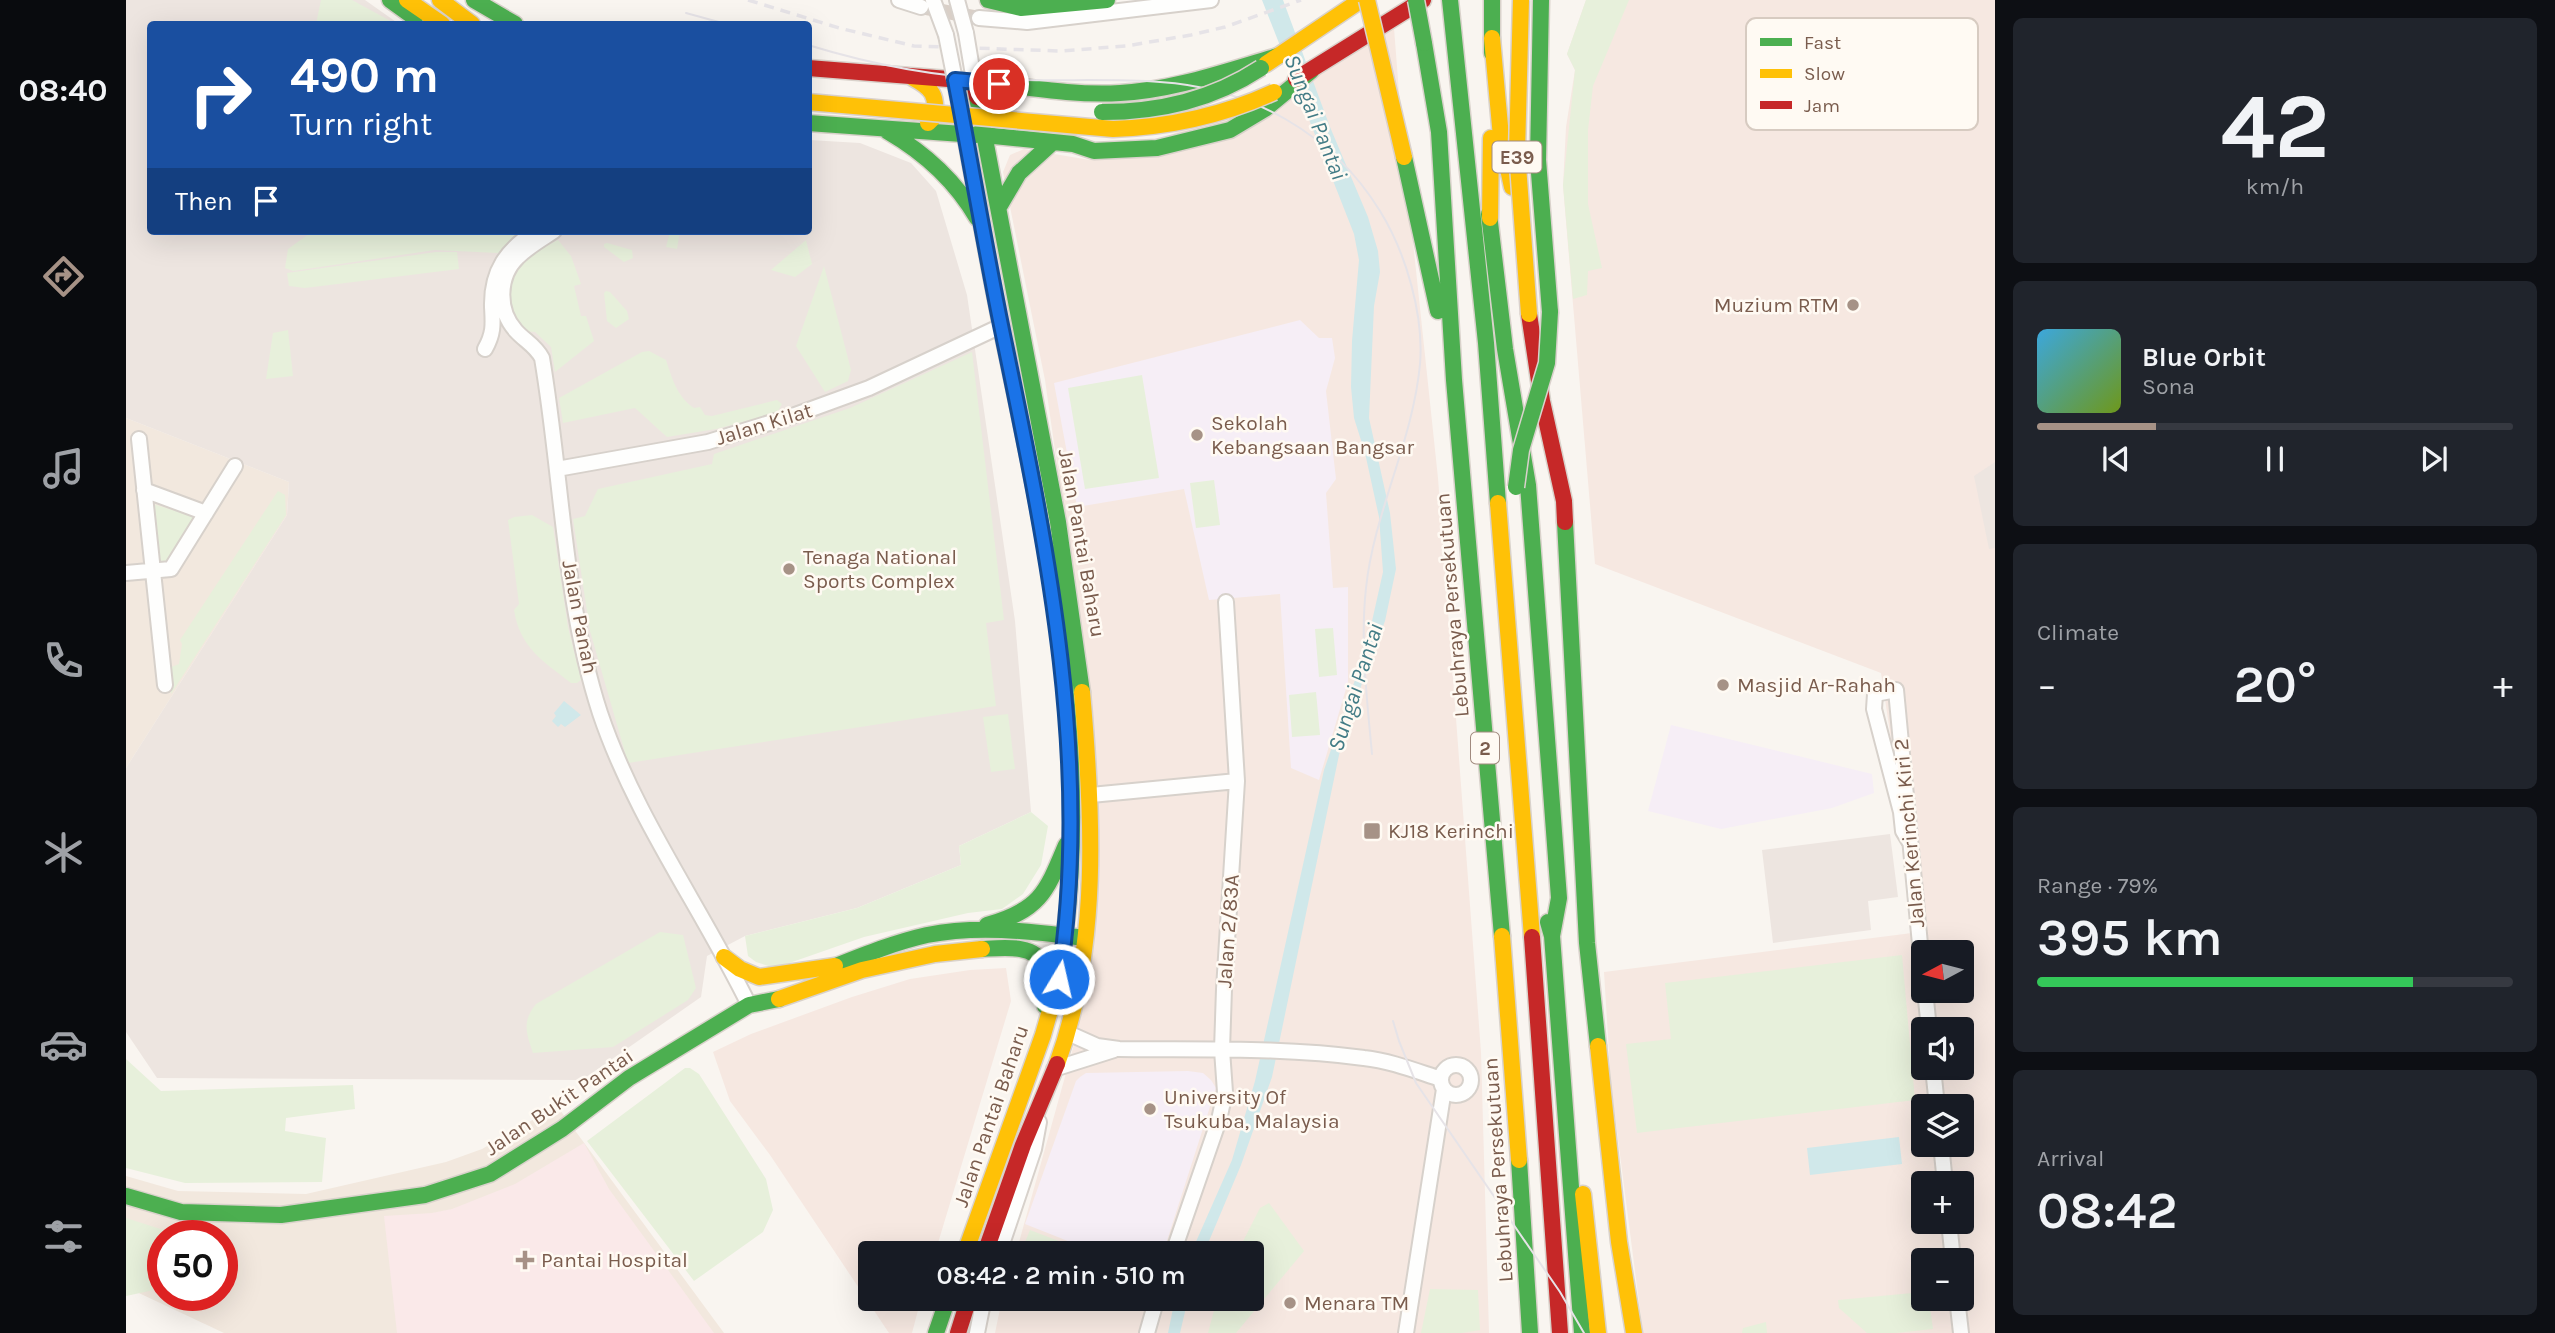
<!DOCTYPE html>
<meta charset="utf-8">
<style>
:root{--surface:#171b24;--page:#20242c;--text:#f1f3f6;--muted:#9ea1a6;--line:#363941;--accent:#a69286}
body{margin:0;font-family:Karla,sans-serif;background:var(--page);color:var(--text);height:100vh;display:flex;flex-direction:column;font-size:26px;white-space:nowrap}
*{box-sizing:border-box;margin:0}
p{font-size:23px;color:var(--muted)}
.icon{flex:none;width:38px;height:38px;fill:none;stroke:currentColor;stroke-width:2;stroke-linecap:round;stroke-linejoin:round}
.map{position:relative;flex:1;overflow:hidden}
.details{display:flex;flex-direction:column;gap:18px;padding:18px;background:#0d0f14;width:560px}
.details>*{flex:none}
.guide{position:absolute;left:21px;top:21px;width:665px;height:214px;border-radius:7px;box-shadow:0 7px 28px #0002;background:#1a4fa0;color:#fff;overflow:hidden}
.needle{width:46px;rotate:263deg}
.buttons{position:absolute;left:1785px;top:940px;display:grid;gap:14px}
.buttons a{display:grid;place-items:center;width:63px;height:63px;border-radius:7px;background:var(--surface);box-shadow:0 7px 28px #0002;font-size:35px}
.speed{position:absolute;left:21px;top:1220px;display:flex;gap:14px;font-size:35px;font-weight:700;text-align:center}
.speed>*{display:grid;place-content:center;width:91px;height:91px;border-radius:50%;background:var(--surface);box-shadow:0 7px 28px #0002;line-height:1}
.speed .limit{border:10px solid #d22;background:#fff;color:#111}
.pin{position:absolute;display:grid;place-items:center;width:60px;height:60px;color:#fff;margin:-30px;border:4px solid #fff;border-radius:50%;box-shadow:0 2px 7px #0007}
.me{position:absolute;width:77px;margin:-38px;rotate:9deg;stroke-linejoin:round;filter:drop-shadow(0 0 5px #0008)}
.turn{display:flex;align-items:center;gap:24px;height:147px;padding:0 28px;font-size:32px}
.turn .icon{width:91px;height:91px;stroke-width:2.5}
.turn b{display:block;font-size:49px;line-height:60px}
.then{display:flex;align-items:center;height:66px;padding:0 28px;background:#0003;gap:14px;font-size:26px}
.big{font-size:52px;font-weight:600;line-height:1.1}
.details .card{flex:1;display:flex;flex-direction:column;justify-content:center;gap:10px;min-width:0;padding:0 24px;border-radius:10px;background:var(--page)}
.details .dial{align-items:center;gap:0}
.dial b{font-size:91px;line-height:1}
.song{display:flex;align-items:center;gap:21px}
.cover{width:84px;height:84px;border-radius:10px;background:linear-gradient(135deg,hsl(200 70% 55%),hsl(80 70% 35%))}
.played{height:7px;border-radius:4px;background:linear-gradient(90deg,var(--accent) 25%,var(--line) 25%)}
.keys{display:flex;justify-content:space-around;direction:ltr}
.heat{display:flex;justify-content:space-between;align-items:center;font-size:38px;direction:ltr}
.charge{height:10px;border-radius:5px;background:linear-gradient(90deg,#34c759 79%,var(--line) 0)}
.trip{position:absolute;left:732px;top:1241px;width:406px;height:70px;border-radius:7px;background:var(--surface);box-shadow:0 7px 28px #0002;font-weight:600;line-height:70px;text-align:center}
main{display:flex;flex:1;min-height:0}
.dock{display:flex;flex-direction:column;width:126px;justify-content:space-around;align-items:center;background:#090b0e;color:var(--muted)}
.dock .icon{width:49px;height:49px}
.dock .active{color:var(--accent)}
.dock b{font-size:32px;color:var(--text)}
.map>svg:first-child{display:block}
.residential{fill:#f2e8de;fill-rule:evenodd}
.commercial{fill:#f6e8e1;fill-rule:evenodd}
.industrial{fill:#ede5e0}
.education{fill:#f6eef6}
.medical{fill:#fae9e9}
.green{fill:#e7f0db}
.water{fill:#d0e8ea}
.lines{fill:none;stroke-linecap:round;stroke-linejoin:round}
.street-tunnel{stroke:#d9cfc7;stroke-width:14;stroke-dasharray:14 7;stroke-linecap:butt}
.street-casing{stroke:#d7d1cb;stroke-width:18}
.fast-casing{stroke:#d9d2cb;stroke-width:19}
.slow-casing{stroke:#d9d2cb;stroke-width:19}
.jam-casing{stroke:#d9d2cb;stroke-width:19}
.street{stroke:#fefefd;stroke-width:14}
.fast{stroke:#4caf50;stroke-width:16}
.slow{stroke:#ffc107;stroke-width:16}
.jam{stroke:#c62828;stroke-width:16}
.tram{stroke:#e6e3e7;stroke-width:2}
.rail{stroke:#e6e3e7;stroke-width:3.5;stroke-dasharray:10 7;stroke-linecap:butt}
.street-bridge-casing{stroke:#d7d1cb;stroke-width:18;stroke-linecap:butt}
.fast-bridge-casing{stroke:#dad1cc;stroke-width:19;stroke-linecap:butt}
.slow-bridge-casing{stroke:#dad1cc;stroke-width:19;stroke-linecap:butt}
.street-bridge{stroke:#fefefd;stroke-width:14}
.fast-bridge{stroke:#4caf50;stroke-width:16}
.slow-bridge{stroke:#ffc107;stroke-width:16}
.route-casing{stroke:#114b97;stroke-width:18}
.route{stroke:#1a73e8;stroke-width:12}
.poi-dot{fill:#a69286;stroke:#fffaf3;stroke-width:2.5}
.labels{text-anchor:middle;stroke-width:5;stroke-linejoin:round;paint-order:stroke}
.shield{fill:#fffaf3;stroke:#a28b7f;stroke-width:2}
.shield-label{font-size:19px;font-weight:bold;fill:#7a5c4d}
.poi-label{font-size:21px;fill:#7a5c4d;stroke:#fffaf3;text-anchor:start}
.street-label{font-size:21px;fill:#7a5c4d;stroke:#fffaf3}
.water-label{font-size:23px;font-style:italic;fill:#437c86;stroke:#fffaf3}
.key{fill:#fffaf3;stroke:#d7cbc1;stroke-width:2}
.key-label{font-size:19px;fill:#7a5c4d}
</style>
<main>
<nav class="dock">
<b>08:40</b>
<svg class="icon active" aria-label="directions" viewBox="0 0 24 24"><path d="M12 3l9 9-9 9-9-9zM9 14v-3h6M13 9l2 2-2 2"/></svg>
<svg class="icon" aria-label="music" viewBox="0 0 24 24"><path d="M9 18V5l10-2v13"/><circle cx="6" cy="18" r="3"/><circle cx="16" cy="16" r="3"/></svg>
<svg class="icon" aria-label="phone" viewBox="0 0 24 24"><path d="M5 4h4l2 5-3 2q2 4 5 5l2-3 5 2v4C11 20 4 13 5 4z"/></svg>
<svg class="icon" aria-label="climate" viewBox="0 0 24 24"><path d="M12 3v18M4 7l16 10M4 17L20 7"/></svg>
<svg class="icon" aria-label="car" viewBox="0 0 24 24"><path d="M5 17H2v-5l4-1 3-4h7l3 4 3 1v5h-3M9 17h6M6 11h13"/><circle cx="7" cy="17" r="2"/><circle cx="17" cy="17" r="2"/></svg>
<svg class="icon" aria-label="filters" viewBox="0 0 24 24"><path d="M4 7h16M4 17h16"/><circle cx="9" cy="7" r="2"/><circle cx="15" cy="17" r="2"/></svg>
</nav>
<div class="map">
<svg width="1869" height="1333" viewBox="0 0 1869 1333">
<rect width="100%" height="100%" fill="#f9f5f0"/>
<path class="residential" d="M0 418 163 482 161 515 0 768Z
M431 1106 598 1333H98L0 1287V1176L52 1191 180 1194 320 1162 356 1149ZM37 1236H96V1295H37Z"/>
<path class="commercial" d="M1460 0H1869V1333H1517L1485 1085 1478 972 1786 933 1773 792 1755 673 1469 564 1437 186 1440 127 1449 70 1441 54ZM1797 952H1836V990H1797ZM1797 1029H1836V1068H1797ZM1797 1106H1836V1144H1797ZM1797 1183H1836V1222H1797ZM1797 1260H1836V1298H1797Z
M1268 28 1278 157 1312 478 1355 1052 1363 1333H869L876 1299 1125 1298V1253H890L952 1030 968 923 947 577 919 380 877 172 884 155 898 149 964 160 1001 156Z
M880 968 885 1001 809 1253H744V1298L795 1299 786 1333H763L644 1155 604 1101 587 1052 625 1034 726 997 784 979 844 970Z"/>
<path class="industrial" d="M0 0H239L273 24H24V231H682L683 140 734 143 785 163 810 191 841 295 889 621 905 812 833 846 835 865 731 908 619 936 581 956 575 997 456 1080 31 1078 0 1032V768L161 515 163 482 0 418Z
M1869 462V548L1863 549 1848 476Z
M1764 834 1772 897 1742 901 1745 930 1647 943 1636 850Z"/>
<path class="education" d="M1174 320 1193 338H1206L1209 358 1200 391 1210 479 1200 493 1207 588 1222 587V682L1193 780 1165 768 1154 594 1083 600 1058 489 951 507 928 383Z
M1545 725 1746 774 1748 793 1706 808 1595 829 1522 811Z
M1062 1071 1077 1073 1085 1080 1090 1088 1037 1253H972L899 1224 950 1081 954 1077 960 1073Z"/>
<path class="medical" d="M458 1143 483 1189 588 1333H271L258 1216 306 1213 326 1209 389 1184Z"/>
<path class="green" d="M195 0H226L270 24H190Z
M1460 0H1503L1467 86 1462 130V204L1476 268 1462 271 1461 295 1447 299 1437 185 1449 70 1441 54Z
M187 231H397L372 253 309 250 167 271 159 268 162 249Z
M544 231H554L551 249 540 247Z
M432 240 445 256 455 284 448 286 455 316H460L468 341 429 372 425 347 409 332 397 331 386 319 382 293 389 270 408 253Z
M680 240 686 264 669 277 645 270Z
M481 243 506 250 507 258 498 262 478 247V244Z
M310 252H331L333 269 179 288 163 286 161 273Z
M698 266 725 370 722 381 699 392 670 346Z
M480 291 484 292 501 311 503 319 490 328 481 321 478 293Z
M162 330 167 376 140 379 147 333Z
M523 351 540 360C546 378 551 397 568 408L574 407 579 415 586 416 651 400 656 404 651 413 590 429 541 437 509 408 437 423 433 398 516 352Z
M846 352 878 620 860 623 870 706 502 763 464 631 447 519 459 516 472 489 586 464 588 454 724 408Z
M1016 375 1033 478 959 489 942 388Z
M1088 480 1094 525 1070 528 1064 483Z
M152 491 159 495 160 515 45 694 43 668 53 664 56 644 54 640Z
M27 504 72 518 40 565H34Z
M406 515 427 527 442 627 455 680 451 683H445C417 661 394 648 388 610L393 604 382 520 388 517Z
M1207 628 1211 675 1193 677 1189 629Z
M1190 692 1194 735 1166 737 1163 695Z
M882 714 889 769 865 772 857 717Z
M905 812 922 826 915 865 897 894 876 909 842 913 738 937 649 968 630 962 622 956 619 936 731 908 835 865 833 846Z
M534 932 557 935 570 988 562 1000 487 1047 407 1053C400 1033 396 1021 410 1004Z
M1776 955 1789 1100 1511 1133 1500 1044 1545 1039 1539 983Z
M0 1059 35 1091 227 1085 229 1109 160 1118 159 1131 200 1138 196 1182 59 1183 0 1168Z
M559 1068H564L573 1074 640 1179 647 1210 637 1232 568 1281 461 1141Z
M1143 1203 1178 1251 1110 1333H1082L1091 1299 1125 1298V1253H1111L1134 1208Z
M0 1218 47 1233V1235L37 1236V1288L0 1296Z
M904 1230 938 1243 934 1253H912L897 1247Z
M1304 1289 1352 1290 1354 1330 1336 1333H1295Z
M1797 1292V1298L1803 1299 1807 1329 1770 1333H1741L1713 1308 1712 1300Z
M1640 1322 1641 1333H1616L1617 1328Z"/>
<path class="water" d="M1136 0H1157L1204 127 1242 217 1252 251 1254 272 1248 306 1243 418 1264 513 1270 569 1259 621 1223 719 1213 755 1146 1077 1115 1165 1078 1253H1065L1106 1160 1129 1081 1198 770 1240 648 1257 572 1253 517 1239 453 1228 418 1225 387 1226 341 1233 260 1228 234Z
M438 701 455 715 439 727 435 724 432 727 426 721 430 716 428 713Z
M1773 1137 1776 1164 1684 1175 1681 1148Z
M1049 1299H1062L1054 1333H1042Z"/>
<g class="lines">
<path class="street-tunnel" d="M795 7 853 18"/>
<g class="street-casing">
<path id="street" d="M773 0 795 7
M807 0 820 35
M831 0 840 33
M853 18 901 22 1085 0
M428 231C416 239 402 247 392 257 372 276 371 310 390 331 399 341 409 345 416 358 436 475 437 599 474 713 509 817 575 907 623 1005
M359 349C368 333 367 324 366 307 365 271 381 249 410 231
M13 439 39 685
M431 469 582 442 669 415 743 388 875 326
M18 490 80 513
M0 573 45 569 109 466
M965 795 1111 781
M1783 841 1777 831 1775 812 1748 709 1749 694 1770 690 1797 976
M1799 990 1803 1029
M942 1033 971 1046 993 1049C1074 1050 1157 1047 1238 1058 1265 1061 1290 1071 1315 1079
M1315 1080a15 15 0 1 1 30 0a15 15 0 1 1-30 0Z
M1807 1068 1811 1106
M928 1069 988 1050
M1815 1144 1819 1183
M1823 1222 1827 1260
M873 1253 908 1149 913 1122
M1047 1253 1093 1120 1099 1092 1096 1050 1098 989 1111 781 1100 602
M1831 1298 1835 1333
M851 1333 858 1298
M1021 1333 1031 1298
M1280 1333 1318 1089"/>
</g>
<g class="fast-casing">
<path id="fast" d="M264 0 289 18
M348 0 389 24
M862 0 895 8 981 0
M1324 0 1360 343 1372 503
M1366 0V53
M1415 0 1412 160 1424 312
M1298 43 1313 132 1328 380 1376 936
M829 80C845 163 859 247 876 330 916 521 965 737 939 932
M848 81C896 86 945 96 994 93 1048 90 1100 71 1152 56
M851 97 932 522 956 692
M682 123 850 135
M761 131C799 153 829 180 851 218
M858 135 947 144 968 151 1031 148 1104 130 1139 109 1185 71
M1278 157 1312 311
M873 207 893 173 927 142
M1363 214 1379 349 1402 485 1433 898 1426 936
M1439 522 1461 943 1472 1046
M1422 922 1426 936 1456 1333
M861 925C914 910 920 893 940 845
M856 949C874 948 911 943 917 966 920 978 918 994 919 1006
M710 966C740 954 770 942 801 935 851 925 901 931 951 937
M1393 1160 1404 1333
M0 1196 55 1212 155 1215 299 1195 364 1174 436 1129 503 1078 623 1005 653 999
M810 1333 822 1298"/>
</g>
<g class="slow-casing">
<path id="slow" d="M281 0 316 24
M314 0 346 24
M1366 38 1375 137 1386 187
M1140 64 1235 0
M787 78C806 88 812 96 808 117L802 123
M1364 218 1365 138
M1372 503 1406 937
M1376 936 1393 1160
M598 957 614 969 633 977 709 966
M653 999 736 970 809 954 856 949
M1472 1046 1493 1242 1508 1333
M931 1064C974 946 967 815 956 692
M1457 1194 1472 1333
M839 1253 917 1035 933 979 939 932"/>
</g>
<g class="jam-casing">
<path id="jam" d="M682 68 848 81 851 97
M1170 79 1297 0
M1403 314 1416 401 1438 501 1439 522
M1406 937 1434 1333
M859 1253 897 1145 931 1064
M832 1333 843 1298"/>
</g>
<use href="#street" class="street"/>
<use href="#fast" class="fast"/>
<use href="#slow" class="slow"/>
<use href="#jam" class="jam"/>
<path class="tram" d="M560 13 600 24
M682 45C744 64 810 77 874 79 927 82 981 78 1034 82 1125 88 1206 133 1254 211 1280 253 1298 315 1294 364 1287 441 1248 512 1240 588 1234 643 1241 699 1246 754
M1267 1021 1273 1041 1290 1083 1434 1292 1458 1333"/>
<path class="rail" d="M622 0 713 28 788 46 935 51 1000 46 1065 35 1099 27 1175 0"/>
<g class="street-bridge-casing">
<path id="street-bridge" d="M840 33 848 81
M820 35 829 80"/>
</g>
<g class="fast-bridge-casing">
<path id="fast-bridge" d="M1290 0 1298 43
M976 112C1034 112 1086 100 1135 68
M1390 487 1395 450 1421 363 1424 312"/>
</g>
<g class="slow-bridge-casing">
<path id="slow-bridge" d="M1241 0 1278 157
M1395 0 1391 152 1403 314
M682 102 987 129C1044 127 1096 116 1148 92"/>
</g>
<use href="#street-bridge" class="street-bridge"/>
<use href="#fast-bridge" class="fast-bridge"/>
<use href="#slow-bridge" class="slow-bridge"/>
</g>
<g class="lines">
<g class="route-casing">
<path id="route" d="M873 84 829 80C845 163 859 247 876 330 920 543 967 761 933 979"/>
</g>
<use href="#route" class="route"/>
</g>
<g class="poi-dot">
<circle cx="1727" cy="305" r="7"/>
<circle cx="1071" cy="435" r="7"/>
<circle cx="663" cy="569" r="7"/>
<circle cx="1597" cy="685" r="7"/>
<rect x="1237" y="822" width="18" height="18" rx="3.5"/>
<circle cx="1024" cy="1109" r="7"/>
<path d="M395.5 1249.5h7v7h7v7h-7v7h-7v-7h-7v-7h7z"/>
<circle cx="1164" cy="1303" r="7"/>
</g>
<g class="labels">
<g class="shield">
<rect x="1366.5" y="141.5" width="49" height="31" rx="5"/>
<rect x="1345" y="732.5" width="28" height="31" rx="5"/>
</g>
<g class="shield-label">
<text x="1391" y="164">E39</text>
<text x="1359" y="755">2</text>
</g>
<g class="poi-label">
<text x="1713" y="312" text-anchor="end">Muzium RTM</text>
<text x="1085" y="430">Sekolah<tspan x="1085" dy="24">Kebangsaan Bangsar</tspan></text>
<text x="677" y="564">Tenaga National<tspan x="677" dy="24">Sports Complex</tspan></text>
<text x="1611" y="692">Masjid Ar-Rahah</text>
<text x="1262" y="838">KJ18 Kerinchi</text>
<text x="1038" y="1104">University Of<tspan x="1038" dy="24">Tsukuba, Malaysia</tspan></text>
<text x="415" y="1267">Pantai Hospital</text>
<text x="1178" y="1310">Menara TM</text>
</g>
<g class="street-label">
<text transform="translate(638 424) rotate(-17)" y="7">Jalan Kilat</text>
<text transform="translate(956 543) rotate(80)" y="7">Jalan Pantai Baharu</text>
<text transform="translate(1326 605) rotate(-95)" y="7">Lebuhraya Persekutuan</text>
<text transform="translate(454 617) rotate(79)" y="7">Jalan Panah</text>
<text transform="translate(1783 833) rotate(-95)" y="7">Jalan Kerinchi Kiri 2</text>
<text transform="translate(1102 931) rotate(-86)" y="7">Jalan 2/83A</text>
<text transform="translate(433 1102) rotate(-34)" y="7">Jalan Bukit Pantai</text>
<text transform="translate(865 1116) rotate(-71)" y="7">Jalan Pantai Baharu</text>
<text transform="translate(1372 1170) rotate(-94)" y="7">Lebuhraya Persekutuan</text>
</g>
<g class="water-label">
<text transform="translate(1190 117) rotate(68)" y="8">Sungai Pantai</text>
<text transform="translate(1229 687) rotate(-72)" y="8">Sungai Pantai</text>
</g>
</g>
<rect x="1620" y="18" width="232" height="112" rx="10" class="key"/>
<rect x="1634" y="38" width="32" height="8" fill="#4caf50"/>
<rect x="1634" y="69" width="32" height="9" fill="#ffc107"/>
<rect x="1634" y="101" width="32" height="8" fill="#c62828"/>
<g class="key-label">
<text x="1678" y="49">Fast</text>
<text x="1678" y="80">Slow</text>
<text x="1678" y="112">Jam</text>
</g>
</svg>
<div class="buttons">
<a><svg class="needle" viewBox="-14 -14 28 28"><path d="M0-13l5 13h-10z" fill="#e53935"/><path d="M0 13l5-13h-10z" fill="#9ea1a6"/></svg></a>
<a><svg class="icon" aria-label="sound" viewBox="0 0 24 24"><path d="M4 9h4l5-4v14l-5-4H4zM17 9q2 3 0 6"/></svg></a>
<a><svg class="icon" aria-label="layers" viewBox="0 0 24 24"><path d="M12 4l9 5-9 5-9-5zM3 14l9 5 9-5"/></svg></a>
<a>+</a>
<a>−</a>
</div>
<div class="speed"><div class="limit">50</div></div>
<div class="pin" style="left:873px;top:84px;background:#d93025"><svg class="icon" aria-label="arrive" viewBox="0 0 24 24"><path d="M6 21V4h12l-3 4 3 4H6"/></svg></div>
<svg class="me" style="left:933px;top:979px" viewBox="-20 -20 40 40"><circle r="17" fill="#1a73e8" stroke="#fff" stroke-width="3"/><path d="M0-11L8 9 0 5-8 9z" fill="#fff"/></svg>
<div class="trip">08:42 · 2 min · 510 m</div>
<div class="guide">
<div class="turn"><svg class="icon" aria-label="right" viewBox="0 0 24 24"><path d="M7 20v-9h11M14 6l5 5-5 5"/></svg><div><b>490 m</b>Turn right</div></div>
<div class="then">Then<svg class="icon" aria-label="arrive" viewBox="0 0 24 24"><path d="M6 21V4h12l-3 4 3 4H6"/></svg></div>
</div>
</div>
<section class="details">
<div class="card dial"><b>42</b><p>km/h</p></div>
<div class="card">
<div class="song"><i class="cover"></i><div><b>Blue Orbit</b><p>Sona</p></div></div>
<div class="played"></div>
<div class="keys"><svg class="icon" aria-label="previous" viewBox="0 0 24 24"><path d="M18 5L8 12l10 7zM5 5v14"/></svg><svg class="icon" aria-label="pause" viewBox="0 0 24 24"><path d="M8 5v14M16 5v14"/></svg><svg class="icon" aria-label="next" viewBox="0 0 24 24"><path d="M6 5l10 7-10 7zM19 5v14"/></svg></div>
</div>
<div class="card"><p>Climate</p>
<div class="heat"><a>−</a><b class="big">20°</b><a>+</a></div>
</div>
<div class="card"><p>Range · 79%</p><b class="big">395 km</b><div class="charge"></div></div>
<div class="card"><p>Arrival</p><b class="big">08:42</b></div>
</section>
</main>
